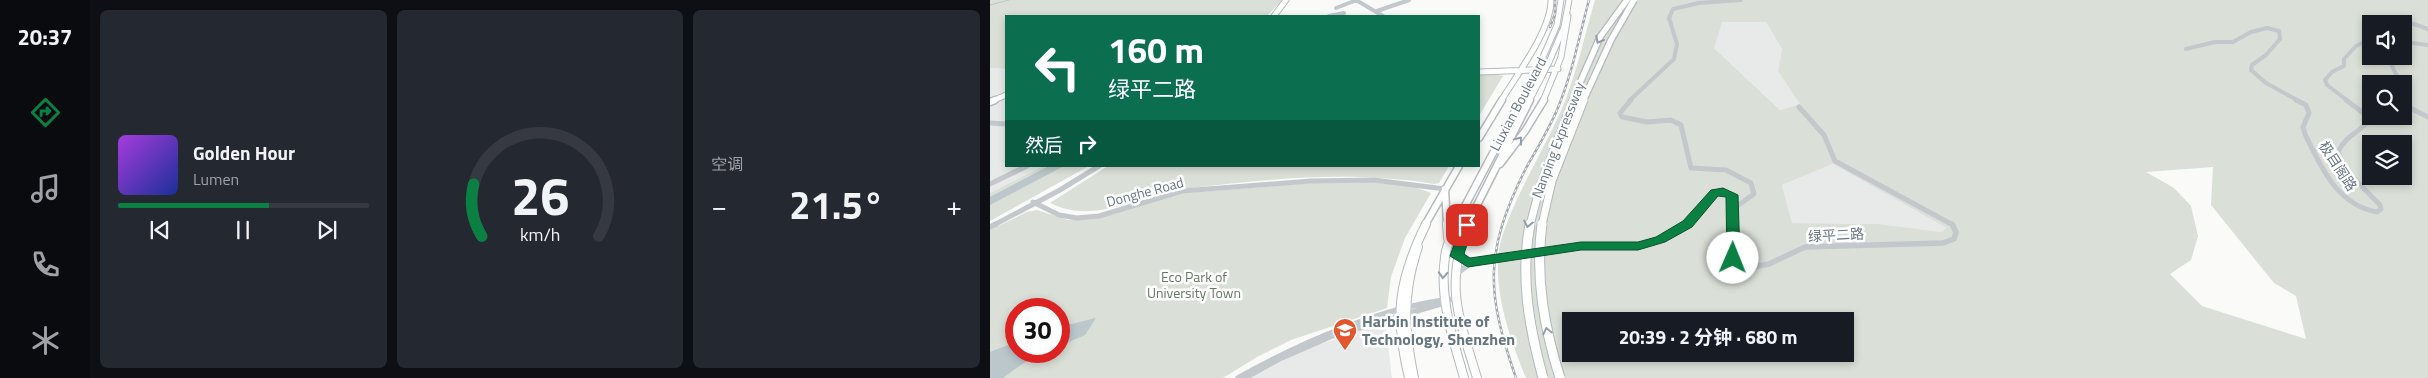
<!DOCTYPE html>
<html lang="zh">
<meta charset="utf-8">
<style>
:root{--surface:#171b24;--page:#242831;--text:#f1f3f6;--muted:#9ea1a6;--line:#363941;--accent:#0b8043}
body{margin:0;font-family:"Titillium Web","Noto Sans SC",sans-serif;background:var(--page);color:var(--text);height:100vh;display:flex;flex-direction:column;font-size:19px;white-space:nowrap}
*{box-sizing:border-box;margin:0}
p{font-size:16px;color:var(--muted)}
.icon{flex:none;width:28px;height:28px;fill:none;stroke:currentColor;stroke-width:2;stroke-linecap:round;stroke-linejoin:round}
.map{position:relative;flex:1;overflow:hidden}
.drawer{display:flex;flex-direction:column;gap:10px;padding:10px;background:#0d0f14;width:900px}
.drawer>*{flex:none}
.guide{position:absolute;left:15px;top:15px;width:475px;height:152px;border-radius:0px;box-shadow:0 2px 8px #0003;background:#0b6e4f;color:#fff;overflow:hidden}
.buttons{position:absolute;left:1372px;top:15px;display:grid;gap:10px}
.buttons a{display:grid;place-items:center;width:50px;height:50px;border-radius:0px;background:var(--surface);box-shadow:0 2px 8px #0003;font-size:25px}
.speed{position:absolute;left:15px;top:298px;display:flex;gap:10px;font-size:25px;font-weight:700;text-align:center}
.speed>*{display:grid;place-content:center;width:65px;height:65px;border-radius:50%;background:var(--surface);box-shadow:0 2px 8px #0003;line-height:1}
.speed .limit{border:8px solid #d22;background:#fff;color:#111}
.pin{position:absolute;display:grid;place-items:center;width:42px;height:42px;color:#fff;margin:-21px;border-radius:10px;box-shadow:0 2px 8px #0006}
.me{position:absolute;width:55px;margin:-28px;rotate:1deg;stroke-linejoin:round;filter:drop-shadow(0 0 4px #0008)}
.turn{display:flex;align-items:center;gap:18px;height:105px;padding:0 20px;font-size:22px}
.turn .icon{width:65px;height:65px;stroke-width:2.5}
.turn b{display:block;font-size:35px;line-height:42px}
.then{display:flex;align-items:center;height:48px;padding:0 20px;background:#0003;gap:10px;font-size:19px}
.big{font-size:38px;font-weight:700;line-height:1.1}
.drawer .tile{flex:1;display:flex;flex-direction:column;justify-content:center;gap:8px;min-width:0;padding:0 18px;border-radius:8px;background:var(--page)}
.drawer .dial{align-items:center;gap:0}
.dial svg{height:130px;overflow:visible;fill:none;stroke:var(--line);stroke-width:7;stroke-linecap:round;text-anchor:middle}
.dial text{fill:var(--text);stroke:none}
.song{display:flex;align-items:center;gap:15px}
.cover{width:60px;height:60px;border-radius:8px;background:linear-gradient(135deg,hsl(280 70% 55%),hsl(230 70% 35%))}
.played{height:5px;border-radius:2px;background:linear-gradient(90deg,var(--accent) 60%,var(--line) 60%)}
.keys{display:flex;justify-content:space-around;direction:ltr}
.heat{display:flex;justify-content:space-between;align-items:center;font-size:28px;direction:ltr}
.drawer .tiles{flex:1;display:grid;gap:10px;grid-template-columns:repeat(3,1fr)}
.trip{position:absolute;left:572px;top:312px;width:292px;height:50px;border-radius:0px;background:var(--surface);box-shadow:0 2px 8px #0003;font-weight:700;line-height:50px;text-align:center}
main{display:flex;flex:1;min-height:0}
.menu{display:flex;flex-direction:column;width:90px;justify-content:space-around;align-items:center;background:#090b0e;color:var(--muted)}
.menu .icon{width:35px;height:35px}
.menu .on{color:var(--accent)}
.menu b{font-size:22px;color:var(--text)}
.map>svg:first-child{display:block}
.built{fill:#e8e9e9}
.green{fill:#dadfd7;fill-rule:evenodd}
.water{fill:#bbc7cb}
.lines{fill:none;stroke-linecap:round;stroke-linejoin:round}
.stream{stroke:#bbc7cb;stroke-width:1}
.major-far2-casing{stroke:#b5babe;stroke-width:7}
.major-far1-casing{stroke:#b5babe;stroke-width:9}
.major-casing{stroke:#b5babe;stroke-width:10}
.minor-far2{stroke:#c3c8cc;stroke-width:4}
.minor-far1{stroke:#c3c8cc;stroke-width:5}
.minor{stroke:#c3c8cc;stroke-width:5.5}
.major-far2{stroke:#fff;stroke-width:5}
.major-far1{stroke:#fff;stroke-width:6}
.major{stroke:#fff;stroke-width:8}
.rail-casing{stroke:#a2aab0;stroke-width:2.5}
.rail{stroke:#fff;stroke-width:1;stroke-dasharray:3;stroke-linecap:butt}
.major-bridge-casing{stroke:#b5babe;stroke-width:7;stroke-linecap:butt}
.highway-bridge-far2-casing{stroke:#b4b9bd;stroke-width:8;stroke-linecap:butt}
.highway-bridge-far1-casing{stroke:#b4b9bd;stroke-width:9;stroke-linecap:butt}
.highway-bridge-casing{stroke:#b4b9bd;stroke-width:11;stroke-linecap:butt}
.major-bridge{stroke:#fff;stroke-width:5}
.highway-bridge-far2{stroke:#fff;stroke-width:5.5}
.highway-bridge-far1{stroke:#fff;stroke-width:7}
.highway-bridge{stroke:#fff;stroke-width:9}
.oneway{stroke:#939fa8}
.route{fill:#0b8043;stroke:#07532c}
.labels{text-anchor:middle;stroke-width:5;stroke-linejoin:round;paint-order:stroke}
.street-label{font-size:14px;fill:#657683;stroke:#fff}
.park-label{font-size:14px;fill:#687a64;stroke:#fff}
.near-poi-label{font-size:16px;font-weight:bold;fill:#657683;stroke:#fff;text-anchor:start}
</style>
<main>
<nav class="menu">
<b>20:37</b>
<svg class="icon on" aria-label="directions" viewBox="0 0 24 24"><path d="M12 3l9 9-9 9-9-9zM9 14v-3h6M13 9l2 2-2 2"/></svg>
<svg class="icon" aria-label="music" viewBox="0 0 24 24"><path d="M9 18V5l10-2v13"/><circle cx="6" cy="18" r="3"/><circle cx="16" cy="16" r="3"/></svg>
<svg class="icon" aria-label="phone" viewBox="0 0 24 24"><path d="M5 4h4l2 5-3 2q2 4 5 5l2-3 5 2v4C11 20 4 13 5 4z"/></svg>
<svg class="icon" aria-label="climate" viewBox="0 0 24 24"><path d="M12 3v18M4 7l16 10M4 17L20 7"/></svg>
</nav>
<section class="drawer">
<div class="tiles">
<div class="tile">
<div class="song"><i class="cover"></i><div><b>Golden Hour</b><p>Lumen</p></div></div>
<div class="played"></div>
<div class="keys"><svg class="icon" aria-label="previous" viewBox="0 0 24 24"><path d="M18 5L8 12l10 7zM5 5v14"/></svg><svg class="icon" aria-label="pause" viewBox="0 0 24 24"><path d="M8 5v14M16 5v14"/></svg><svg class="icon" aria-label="next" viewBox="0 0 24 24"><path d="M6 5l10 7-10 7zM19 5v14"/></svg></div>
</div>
<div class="tile dial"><svg viewBox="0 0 100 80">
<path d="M14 69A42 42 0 1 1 86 69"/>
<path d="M14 69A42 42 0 0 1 9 37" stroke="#0b8043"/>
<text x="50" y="56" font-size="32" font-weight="700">26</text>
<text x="50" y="72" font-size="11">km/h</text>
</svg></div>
<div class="tile"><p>空调</p>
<div class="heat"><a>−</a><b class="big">21.5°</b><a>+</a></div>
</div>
</div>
</section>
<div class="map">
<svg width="1438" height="378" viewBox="0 0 1438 378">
<rect width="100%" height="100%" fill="#fafaf8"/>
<path class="built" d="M732 22H776L792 49 788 71 811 104 790 110 723 47Z
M0 68 16 69V91L0 97Z
M16 97V166H53L0 193V104Z
M843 164 958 228 951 232 890 224 802 223 792 185Z
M390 325 396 327 402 378H261L296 358 327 345Z"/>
<path class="green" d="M0 0H292L277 16H16V69L0 68Z
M605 0H1438V378H536C519 336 498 279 513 234 527 192 552 153 570 113 586 77 594 37 605 0ZM732 22H776L792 49 788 71 810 104 790 110 724 48ZM1381 24H1414V56H1381ZM1381 84H1414V116H1381ZM1381 144H1414V176H1381ZM843 164 957 228 951 232 890 224 802 223 792 185ZM1223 167 1221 205 1284 283 1306 296 1316 339 1212 306 1180 274 1201 260 1208 236 1201 206 1184 188 1156 172ZM581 321H856V354H581Z
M506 74 513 76 489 116V75Z
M53 166H99L0 221V193Z
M118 166H459L449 183 444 184C365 171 289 178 210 187 194 189 178 191 162 196 127 207 95 220 60 203Z
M349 181C379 182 414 181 441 193L415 238 401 277 397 308 301 340 267 357 233 378H0V230L37 212 47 210 78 220 103 218 183 194ZM26 309H69V351H26Z"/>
<path class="water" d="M59 166H74L0 205V197Z
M106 318 95 335 69 346V327Z
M26 342V351H56L32 364 13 378H0V352Z"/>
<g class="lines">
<path class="stream" d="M0 5 19 0"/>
<g class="major-far2-casing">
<path id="major-far2" d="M284 16 296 0
M559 62 574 27 579 0
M550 64 567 25 571 0
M489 72 568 69
M2 101 16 95
M511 101C527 74 561 31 561 0
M530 101 545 73
M539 101 552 76
M553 101 571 57 578 16"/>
</g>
<g class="major-far1-casing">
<path id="major-far1" d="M0 102 5 100
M489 138 512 100
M510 164 535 131 554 100
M455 189 457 225
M435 225 469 166
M465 225 531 100
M477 225 540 100"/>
</g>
<g class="major-casing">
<path id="major" d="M457 224 458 238
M466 224C462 234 456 246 455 257 449 299 463 338 474 378
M478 224C454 287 469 317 487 378
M419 378C404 316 408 281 436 224
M424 378C414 330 412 294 428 247"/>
</g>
<path class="minor-far2" d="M366 0 393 16
M346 8 367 0
M387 11 419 0
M339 16 354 13
M1412 24H1424L1438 29
M1414 42 1438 45
M1196 49 1225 42H1243L1261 32 1277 28 1289 31 1290 39 1276 55 1262 65 1261 70 1276 83 1309 101
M1386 84 1407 76 1397 56
M639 101 684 59 687 44 679 18 683 9 709 3 751 0
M1358 101 1337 85 1335 80 1342 72 1354 66V59L1366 46 1381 39"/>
<path class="minor-far1" d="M641 100 630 113 632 117 657 122 681 120 691 125 701 168 736 170 761 183 764 194 743 209
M1306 100 1316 105 1319 113 1313 127 1315 134C1331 167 1347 205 1387 212L1391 209 1390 205 1356 170 1348 152C1357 133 1369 135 1380 118L1356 100
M1414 105 1438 117
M809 107 834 135 845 161 963 225
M0 123 16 124
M0 184 37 166
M43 202 69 215 87 218 109 216 192 191 321 181 384 180 455 189
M4 225 70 190 109 166
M696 225 725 193 733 192 742 195V225"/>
<path class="minor" d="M742 224 743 258 758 268 779 264 815 247 953 243 964 239 966 232 962 224
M0 227 6 224
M466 274 482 262 572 248 606 245 635 247 661 243 698 224
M248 378C308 344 396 305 465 299
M255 378 289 359 342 336 457 302"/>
<use href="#major-far2" class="major-far2"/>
<use href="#major-far1" class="major-far1"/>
<use href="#major" class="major"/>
<g class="rail-casing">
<path id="rail" d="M560 27 565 14V0
M526 378C496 292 494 253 535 170 546 150 558 131 567 110 582 75 589 37 599 0"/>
</g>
<use href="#rail" class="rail"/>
<g class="major-bridge-casing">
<path id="major-bridge" d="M545 73 550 64
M552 76 559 62"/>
</g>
<g class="highway-bridge-far2-casing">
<path id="highway-bridge-far2" d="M582 101 610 37 637 0
M593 101 621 40 644 0"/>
</g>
<g class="highway-bridge-far1-casing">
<path id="highway-bridge-far1" d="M540 225 551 183 583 100
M552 225 562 181 594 100"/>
</g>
<g class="highway-bridge-casing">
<path id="highway-bridge" d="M540 224C530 278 539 326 553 378
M552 224C545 277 554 327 570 378"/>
</g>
<use href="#major-bridge" class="major-bridge"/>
<use href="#highway-bridge-far2" class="highway-bridge-far2"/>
<use href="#highway-bridge-far1" class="highway-bridge-far1"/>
<use href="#highway-bridge" class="highway-bridge"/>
</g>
<defs><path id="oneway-chevron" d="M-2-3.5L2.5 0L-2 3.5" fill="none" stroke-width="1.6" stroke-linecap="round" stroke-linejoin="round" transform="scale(1.25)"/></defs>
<g class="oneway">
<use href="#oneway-chevron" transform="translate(609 40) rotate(118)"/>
<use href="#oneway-chevron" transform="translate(529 140) rotate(-53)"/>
<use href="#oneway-chevron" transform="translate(538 224) rotate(102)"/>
<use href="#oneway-chevron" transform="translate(453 275) rotate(93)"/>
<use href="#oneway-chevron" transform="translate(557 331) rotate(-103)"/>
</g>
<path class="route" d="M733 188 748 195 750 258 743 262 737 258 736 197 728 196 702 227 675 242 648 250H591L478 267 460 256 471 225 477 221 483 225 474 254 480 258 591 242H648L666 237 693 221 721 190Z"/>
<defs>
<g id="university-pin" transform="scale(1.25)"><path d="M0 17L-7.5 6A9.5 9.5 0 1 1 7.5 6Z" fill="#e4572e" stroke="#fff"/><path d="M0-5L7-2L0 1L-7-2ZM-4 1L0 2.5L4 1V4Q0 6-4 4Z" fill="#fff"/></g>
</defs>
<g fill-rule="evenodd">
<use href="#university-pin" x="355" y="330"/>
</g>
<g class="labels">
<g class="street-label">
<text transform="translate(528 104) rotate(-62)" y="5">Liuxian Boulevard</text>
<text transform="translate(568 140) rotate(-69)" y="5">Nanping Expressway</text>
<text transform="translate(1348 166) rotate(57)" y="5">极目阁路</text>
<text transform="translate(155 192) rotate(-15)" y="5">Donghe Road</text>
<text transform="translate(846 235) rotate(-3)" y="5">绿平二路</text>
</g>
<g class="park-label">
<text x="204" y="282">Eco Park of<tspan x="204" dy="16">University Town</tspan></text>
</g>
<g class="near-poi-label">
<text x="372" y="327">Harbin Institute of<tspan x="372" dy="18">Technology, Shenzhen</tspan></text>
</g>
</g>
</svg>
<div class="buttons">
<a><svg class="icon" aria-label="sound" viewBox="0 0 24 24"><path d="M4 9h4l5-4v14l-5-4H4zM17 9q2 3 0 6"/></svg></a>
<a><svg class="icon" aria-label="search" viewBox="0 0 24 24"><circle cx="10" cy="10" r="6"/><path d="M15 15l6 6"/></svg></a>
<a><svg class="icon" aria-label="layers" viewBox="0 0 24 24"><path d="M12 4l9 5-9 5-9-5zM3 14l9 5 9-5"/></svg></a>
</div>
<div class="speed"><div class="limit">30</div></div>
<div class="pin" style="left:477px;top:225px;background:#d93025"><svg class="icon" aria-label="arrive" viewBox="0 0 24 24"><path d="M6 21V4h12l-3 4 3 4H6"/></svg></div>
<svg class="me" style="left:743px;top:258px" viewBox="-20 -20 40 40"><circle r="19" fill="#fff"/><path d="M0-13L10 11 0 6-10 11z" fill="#0b8043"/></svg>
<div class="trip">20:39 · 2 分钟 · 680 m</div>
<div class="guide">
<div class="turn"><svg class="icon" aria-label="left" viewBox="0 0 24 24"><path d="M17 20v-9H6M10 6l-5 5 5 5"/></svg><div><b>160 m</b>绿平二路</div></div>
<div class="then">然后<svg class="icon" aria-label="right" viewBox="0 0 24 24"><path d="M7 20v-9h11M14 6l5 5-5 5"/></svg></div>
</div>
</div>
</main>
